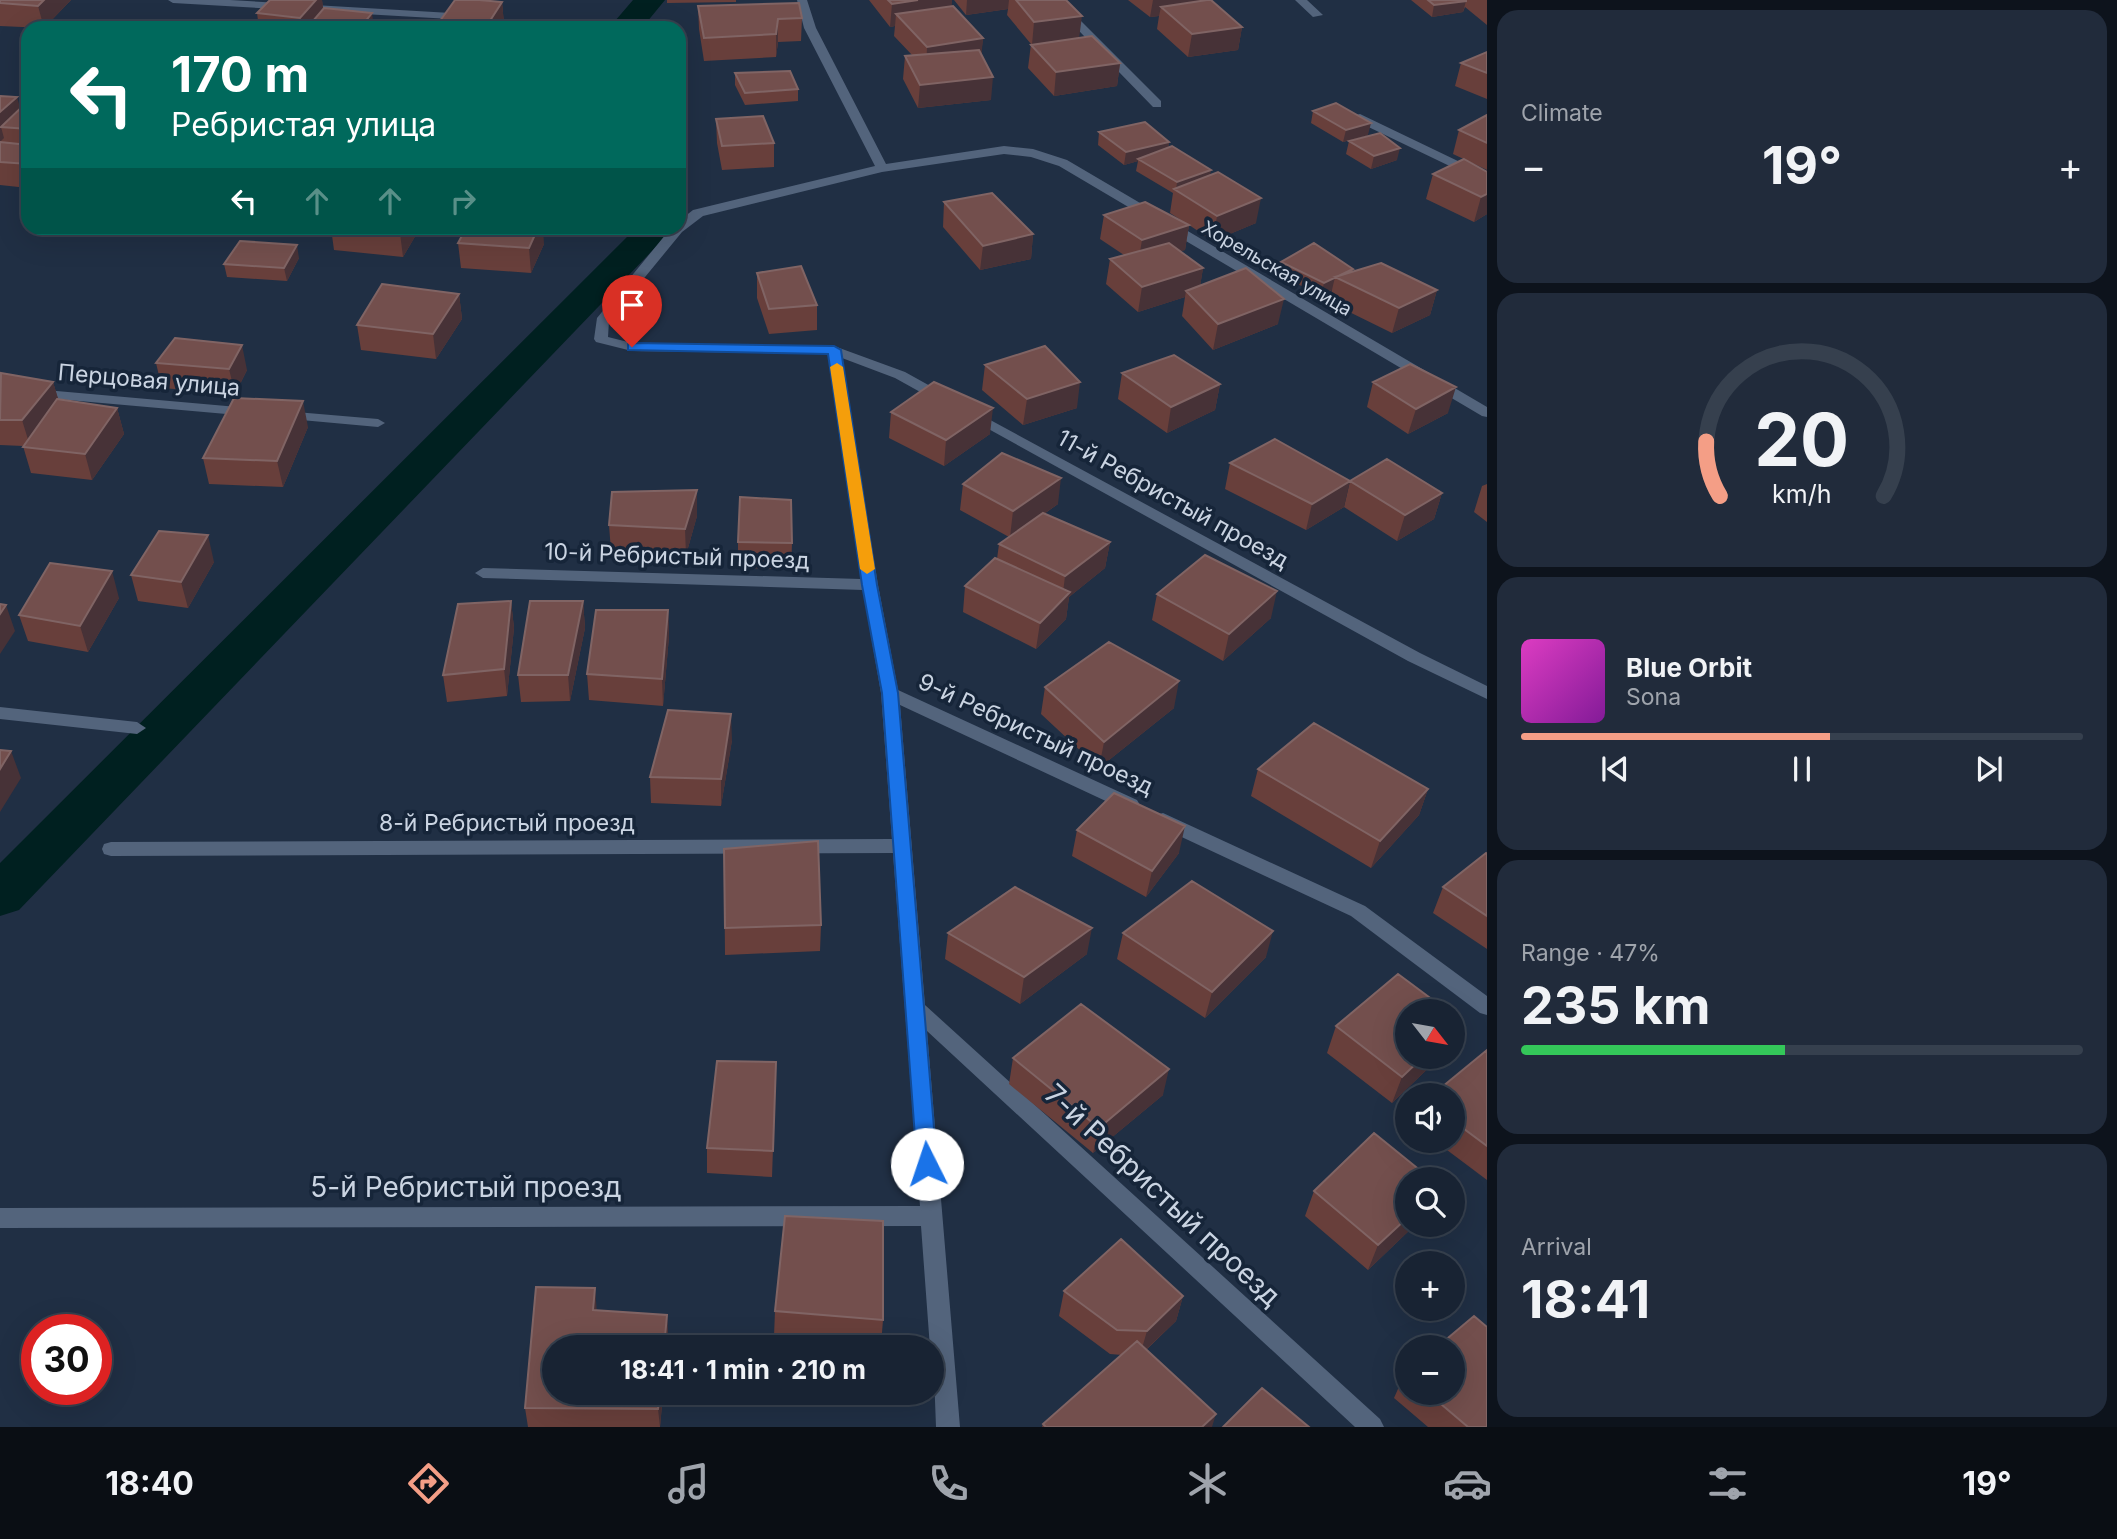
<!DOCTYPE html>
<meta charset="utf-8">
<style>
:root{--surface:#182333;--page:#212b3b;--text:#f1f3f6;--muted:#9fa4ac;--line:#36404e;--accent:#f49e86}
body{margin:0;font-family:Inter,sans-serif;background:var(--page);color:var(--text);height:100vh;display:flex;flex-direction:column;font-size:26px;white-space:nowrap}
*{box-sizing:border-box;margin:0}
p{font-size:23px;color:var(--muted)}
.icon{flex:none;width:38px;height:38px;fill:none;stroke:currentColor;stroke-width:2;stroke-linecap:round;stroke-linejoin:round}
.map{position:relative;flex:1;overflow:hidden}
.sheet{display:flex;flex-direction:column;gap:10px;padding:10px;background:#0d131c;width:630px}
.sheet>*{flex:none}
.guide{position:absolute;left:21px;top:21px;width:665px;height:214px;border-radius:21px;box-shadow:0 7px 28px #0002,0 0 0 2px var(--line);background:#00695c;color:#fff;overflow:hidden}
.needle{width:46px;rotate:121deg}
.tools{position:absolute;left:1395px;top:999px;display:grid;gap:14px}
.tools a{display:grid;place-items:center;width:70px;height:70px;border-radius:50%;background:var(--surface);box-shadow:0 7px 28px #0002,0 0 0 2px var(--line);font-size:35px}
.speed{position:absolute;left:21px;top:1314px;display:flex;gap:14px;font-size:35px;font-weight:700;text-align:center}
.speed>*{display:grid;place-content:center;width:91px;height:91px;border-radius:50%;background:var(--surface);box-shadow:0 7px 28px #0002,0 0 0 2px var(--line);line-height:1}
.speed .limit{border:10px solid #d22;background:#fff;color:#111}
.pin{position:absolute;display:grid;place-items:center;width:60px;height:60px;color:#fff;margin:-72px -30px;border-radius:50% 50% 50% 0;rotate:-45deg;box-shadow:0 0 7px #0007}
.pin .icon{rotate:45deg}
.me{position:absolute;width:77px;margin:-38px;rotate:356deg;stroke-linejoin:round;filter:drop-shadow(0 0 5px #0008)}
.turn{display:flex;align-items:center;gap:24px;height:147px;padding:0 35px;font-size:32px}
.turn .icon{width:91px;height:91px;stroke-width:2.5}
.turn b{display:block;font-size:49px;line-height:60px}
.lanes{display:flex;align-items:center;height:66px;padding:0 35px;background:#0003;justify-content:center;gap:35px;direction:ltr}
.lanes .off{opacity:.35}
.big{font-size:52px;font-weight:700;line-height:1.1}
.sheet .tile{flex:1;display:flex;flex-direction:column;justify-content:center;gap:10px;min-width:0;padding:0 24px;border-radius:21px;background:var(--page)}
.sheet .dial{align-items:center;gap:0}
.dial svg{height:182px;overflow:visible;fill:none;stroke:var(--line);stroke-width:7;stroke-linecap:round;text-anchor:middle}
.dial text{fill:var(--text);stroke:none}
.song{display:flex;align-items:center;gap:21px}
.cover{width:84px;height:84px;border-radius:10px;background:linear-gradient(135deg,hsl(310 70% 55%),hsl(290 70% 35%))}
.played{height:7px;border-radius:4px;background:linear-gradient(90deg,var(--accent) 55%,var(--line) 55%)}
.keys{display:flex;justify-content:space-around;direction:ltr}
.heat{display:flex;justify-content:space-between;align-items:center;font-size:38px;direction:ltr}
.charge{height:10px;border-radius:5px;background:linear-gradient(90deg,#34c759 47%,var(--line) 0)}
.trip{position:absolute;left:542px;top:1335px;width:402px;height:70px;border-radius:35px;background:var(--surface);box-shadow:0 7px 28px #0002,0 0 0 2px var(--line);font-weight:700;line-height:70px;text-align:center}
.tab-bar{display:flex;height:112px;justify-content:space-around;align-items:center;background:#0a0e14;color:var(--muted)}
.tab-bar .icon{width:49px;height:49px}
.tab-bar .active{color:var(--accent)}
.tab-bar b{font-size:32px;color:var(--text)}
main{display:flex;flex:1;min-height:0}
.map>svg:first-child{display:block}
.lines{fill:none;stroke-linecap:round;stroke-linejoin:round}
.canal{fill:#002020;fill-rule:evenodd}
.minor{fill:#53647c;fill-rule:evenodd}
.wall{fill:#683f3b}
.shaded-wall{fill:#473237}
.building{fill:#734f4d;stroke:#806464;stroke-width:2}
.route{fill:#1a73e8;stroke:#114b97;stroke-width:2}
.slow{fill:#f59e0b}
.labels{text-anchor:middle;stroke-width:7;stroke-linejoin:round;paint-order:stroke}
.far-street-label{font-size:19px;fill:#cad4e2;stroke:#162539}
.street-label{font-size:23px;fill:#cad4e2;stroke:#162539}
.near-street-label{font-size:28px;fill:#cad4e2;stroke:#162539}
</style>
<main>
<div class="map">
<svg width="1487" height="1427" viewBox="0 0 1487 1427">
<rect width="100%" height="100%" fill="#202f44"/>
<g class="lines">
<path class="canal" d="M633 0H665L642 28H609Z
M636 228H674L19 910 0 916V863Z"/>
<path class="minor" d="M168 0H230L468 14 474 17 468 20 173 3Z
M797 0H807L816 28 886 164 1004 146 1033 149 1067 160 1487 407V417L1482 416 1059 166 1031 157 1004 154 882 172 703 216 682 232 609 321 608 337 632 343 834 346 905 372 950 397 952 400 950 403H940L895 378 842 358 878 585 898 690 1137 800 1140 805 1137 810H1125L900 705 925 1005 1380 1419 1384 1427H1355L927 1031 960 1427H936L933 1348H930L921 1226 0 1228V1208L920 1206 893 853 111 856 104 854 102 849 104 844 111 842 892 839 881 693 863 590 483 578 475 573 483 568 861 579 828 354 632 351 596 342 594 339 597 318 671 228H679V221L693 210 875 166 804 28Z
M1049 0H1060L1161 101V107H1153Z
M1295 0H1307L1323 15 1313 17Z
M1360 114 1487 175V184L1356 121V115Z
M0 386 249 408 256 412 249 416 0 394Z
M970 409 1420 653 1487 686V699L1408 661 965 416 963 413 965 410Z
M284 411 378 419 385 423 378 427 279 418 277 415Z
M0 707 137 722 146 728 137 734 0 719Z
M1163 813 1365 906 1487 996V1015L1480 1013 1351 916 1156 825 1154 820 1156 815Z"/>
</g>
<path class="wall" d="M0 0H71L44 28 0 26Z
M270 0H322L323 9 374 28H259L257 13Z
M667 0H736V2L667 3Z
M869 0H952L951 6 983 38 981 55 991 100 918 108 903 79 905 56 912 55 894 36 895 26 890 27Z
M954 0H1066L1079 37 1120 63 1117 86 1054 96 1028 68 1031 44 1007 15 1008 9 966 15Z
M1128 0H1204L1242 27 1238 50 1188 57 1157 29 1159 16 1150 17Z
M1411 0H1487V25L1465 7 1463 12 1432 17Z
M502 2 504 24 502 28H437V25Z
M698 6 802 18 801 41 778 42 776 57 704 61 699 29Z
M1487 52V99L1455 86 1461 63Z
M735 73 798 89V101L745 105 735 85Z
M0 96 20 109 28 101V188L0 185Z
M1313 111 1368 135 1343 142 1311 123Z
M1487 115V170L1453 154 1459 130Z
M716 119 774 143V167L722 170 717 143Z
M1099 132 1169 142 1168 148 1210 175 1256 223 1213 241 1189 225 1185 250 1180 251 1203 268 1200 286 1278 324 1213 350 1182 316 1185 297 1138 312 1106 284 1110 259 1124 255 1100 239 1104 215 1187 224 1170 213 1173 193 1136 171 1138 161 1124 165 1098 145Z
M1349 141 1397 160 1371 169 1346 154Z
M1487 172V214L1474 222 1426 199 1433 174Z
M944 202 1033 234 1031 259 980 270 943 227Z
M331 228H420L403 257 334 250Z
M458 243 544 244 531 273 461 268Z
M299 258 287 281 227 277 224 264Z
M1281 262 1353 269 1352 272 1437 290 1430 315 1392 333 1329 302 1332 290 1321 295 1278 275Z
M757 273 817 305V330L769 334 757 298Z
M459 294 462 319 436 359 361 350 357 325Z
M156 363 247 370 235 394 162 388Z
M985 365 1077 408 1023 425 982 390Z
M1122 373 1220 384 1215 410 1167 433 1118 399Z
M0 375 53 382 58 399 117 408 124 434 92 480 31 473 23 446 0 445Z
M1373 382 1448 413 1408 434 1367 407Z
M891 412 990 434 944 466 889 438Z
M308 427 283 487 209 484 203 458Z
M1230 463 1344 507 1306 530 1225 489Z
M1350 481 1442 493 1434 519 1397 541 1344 507Z
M963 484 1058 504 1044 514 1110 542 1105 568 1069 597 1066 619 1036 649 963 612 965 586 997 559 999 544 1009 537 960 510Z
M1487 484V522L1474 512 1482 486Z
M697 490V516L686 555 611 551 609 525Z
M738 542 792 543 791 569 738 568Z
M214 562 188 608 138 601 131 575Z
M1157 594 1271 618 1223 661 1152 620Z
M119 598 88 652 28 641 19 615Z
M511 601 514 628 507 696 447 702 443 675Z
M583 601 585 628 570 701 521 702 518 675Z
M668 610 669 636 663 706 589 700 587 674Z
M1045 687 1174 708 1099 768 1041 714Z
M732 740 721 806 651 803 650 777Z
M1258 769 1428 789 1419 815 1371 868 1251 796Z
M1077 830 1179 853 1146 897 1072 856Z
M724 849 821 925 820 951 725 955Z
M1487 854V949L1433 913 1443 887Z
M948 933 1087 954 1020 1004 945 959Z
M1123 933 1266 957 1205 1018 1117 959Z
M1336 1026 1440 1057 1392 1103 1327 1053Z
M1487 1050V1180L1435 1141H1452V1096Z
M1013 1058 1163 1095 1093 1153 1009 1084Z
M776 1062 772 1177 707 1173V1148Z
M1314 1191 1407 1225H1415L1368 1270 1305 1216Z
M1064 1291 1183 1296 1176 1321 1146 1350 1212 1427H1042L1043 1424 1122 1355 1110 1354 1059 1316Z
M597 1311 667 1315 668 1340 660 1427H528L525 1408Z
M775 1311 883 1320 881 1345 774 1336Z
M1407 1372V1393H1452L1487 1427H1428L1394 1398 1405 1373Z"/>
<path class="shaded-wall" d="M44 0H71L44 28 38 6Z
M316 0H322L324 16 314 28H302L300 18Z
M918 0H952L951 17 896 14 895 26 890 27 892 4Z
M967 0H1009L1008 9 966 15Z
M1153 0H1204L1161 7 1159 16 1150 17Z
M1466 1 1463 12 1432 17 1434 5Z
M502 2 504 24 502 28H486Z
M372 13 374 28H360Z
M1082 16 1079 39 1032 45 1034 22Z
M778 19V42L776 57V34Z
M1242 27 1238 50 1188 57 1192 34Z
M983 38 981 61 926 70 927 47Z
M1120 63 1117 86 1054 96 1056 72Z
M993 77 991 100 918 108 920 85Z
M17 97 24 121 1 127 4 138 0 142V112Z
M1371 123 1368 135 1343 142 1346 130Z
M1169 142 1167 154 1138 159V161L1124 165 1126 152Z
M1400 148 1397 160 1371 169 1374 156Z
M1211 170 1209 182 1176 190 1177 182Z
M1487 194V214L1474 222 1481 197Z
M1261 198 1256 223 1213 241 1217 216Z
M1189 225 1185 250 1138 264 1142 240Z
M403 228H420L403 257 400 233Z
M538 228H543L544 244 531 273 529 248Z
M1033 234 1031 259 980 270 983 246Z
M297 245 299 258 287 281 284 268Z
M1203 268 1199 293 1186 291 1185 297 1138 312 1142 287Z
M1353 269 1350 281 1335 277 1332 290 1321 295 1324 283Z
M1437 290 1430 315 1392 333 1399 308Z
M459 294 462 319 436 359 433 334Z
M1284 299 1278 324 1213 350 1218 324Z
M242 345 247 370 235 394 229 369Z
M53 382 61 408 30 446 22 420Z
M1080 382 1077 408 1023 425 1027 399Z
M1220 384 1215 410 1167 433 1171 407Z
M1456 387 1448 413 1408 434 1416 409Z
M303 401 308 427 283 487 277 461Z
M117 408 124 434 92 480 85 454Z
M993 408 990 434 944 466 946 440Z
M1061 478 1058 504 1010 537 1013 511Z
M1350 481 1344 507 1306 530 1312 504Z
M697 490V516L686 555 685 529Z
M1442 493 1434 519 1397 541 1405 515Z
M208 535 214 562 188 608 181 582Z
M1110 542 1105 568 1069 597 1066 619 1036 649 1040 623 1062 601 1065 576Z
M112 571 119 598 88 652 80 626Z
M1277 591 1271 618 1223 661 1229 634Z
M511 601 514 628 507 696 504 669Z
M583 601 585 628 570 701 568 675Z
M6 605 15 631 0 654V614Z
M668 610 669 636 663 706 662 679Z
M1179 681 1174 708 1099 768 1104 742Z
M731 714 732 740 721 806V779Z
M11 751 21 778 0 812V769Z
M1428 789 1419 815 1371 868 1380 841Z
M1185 826 1179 853 1146 897 1152 871Z
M1092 928 1087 954 1020 1004 1024 977Z
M1273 931 1266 957 1205 1018 1212 992Z
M1462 1021 1452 1043V1029Z
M1423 1057H1440L1392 1103 1402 1077Z
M1169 1069 1163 1095 1093 1153 1099 1128Z
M1407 1218V1225H1415L1368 1270 1378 1245Z
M595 1288 597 1313 593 1310Z
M1183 1296 1176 1321 1140 1355 1147 1331Z
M667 1315 668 1348H664Z
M660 1393H663L660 1427 658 1409Z
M1216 1414 1212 1427H1202Z"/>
<path class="building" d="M0 0H44L38 6 0 3Z
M270 0H316L300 18 257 13Z
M455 0H479L502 2 486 27 437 25Z
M888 0H918L892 4Z
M1016 0H1066L1082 16 1034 22Z
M1207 0H1211L1242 27 1192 34 1161 7Z
M1428 0H1466V1L1434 5Z
M799 3 802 18 778 19 776 34 704 38 698 6Z
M953 6 983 38 927 47 896 14Z
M324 8 372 13 360 28H307Z
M1092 36 1120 63 1056 72 1031 45Z
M979 50 993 77 920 85 905 56Z
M1487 52V73L1461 63Z
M790 71 798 89 745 93 735 73Z
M0 96 17 97 0 112Z
M28 101V129L1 127Z
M1336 103 1371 123 1346 130 1313 111Z
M1487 115V143L1459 130Z
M763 116 774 143 722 146 716 119Z
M1145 122 1169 142 1126 152 1099 132Z
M1380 133 1400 148 1374 156 1349 141Z
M0 142 28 145V164L0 162Z
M1172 146 1211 170 1177 182 1138 159Z
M1464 159 1487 172V194L1481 197 1433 174Z
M1218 172 1261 198 1217 216 1174 189Z
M992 193 1033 234 983 246 944 202Z
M1145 202 1189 225 1142 240 1104 215Z
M350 228H403L400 233Z
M466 228H538L529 248 458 243Z
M240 241 297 245 284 268 224 264Z
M1169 243 1203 268 1142 287 1110 259Z
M1314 243 1353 269 1324 283 1281 262Z
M1381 263 1437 290 1399 308 1335 277Z
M801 266 817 305 769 309 757 273Z
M1246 268 1284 299 1218 324 1186 291Z
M382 284 459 294 433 334 357 325Z
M175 338 242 345 229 369 156 363Z
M1045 346 1080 382 1027 399 985 365Z
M1174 355 1220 384 1171 407 1122 373Z
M1410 364 1456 387 1416 409 1373 382Z
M1 373 53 382 22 420H0Z
M934 382 993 408 946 440 891 412Z
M234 398 303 401 277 461 203 458Z
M57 399 117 408 85 454 23 447Z
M1275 439 1350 481 1312 504 1230 463Z
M1002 453 1061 478 1013 511 963 484Z
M1387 459 1442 493 1405 515 1350 481Z
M697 490 685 529 609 525 612 492Z
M740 497 791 500 792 543 738 542Z
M1043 513 1110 542 1065 576 999 544Z
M159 531 208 535 181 582 131 575Z
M1205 555 1277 591 1229 634 1157 594Z
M995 558 1070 592 1040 623 965 586Z
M50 563 112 571 80 626 19 615Z
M511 601 504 669 443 675 458 604Z
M530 601H583L568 675H518Z
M0 604 6 605 0 614Z
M596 610H668L662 679 587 674Z
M1109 642 1179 681 1104 742 1045 687Z
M668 710 731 714 721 779 650 777Z
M1314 723 1428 789 1380 841 1258 769Z
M0 750 11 751 0 769Z
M1114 793 1185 826 1152 871 1077 830Z
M818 841 821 925 725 928 724 849Z
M1486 853 1487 854V916L1443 887Z
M1192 881 1273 931 1212 992 1123 933Z
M1015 887 1092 928 1024 977 948 933Z
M1398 974 1449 1012H1407V1057H1423L1402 1077 1336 1026Z
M1081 1004 1169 1069 1099 1128 1013 1058Z
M1452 1014 1462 1021 1452 1029Z
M1487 1050V1146L1452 1120V1096H1431Z
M717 1061 776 1062 773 1151 707 1148Z
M1374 1133 1432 1180H1407V1218L1378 1245 1314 1191Z
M785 1216 883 1221V1320L775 1311Z
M1121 1239 1183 1296 1147 1331 1117 1330 1064 1291Z
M536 1287 595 1288 593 1310 667 1315 664 1348H555V1393H660L658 1409 525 1408Z
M1474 1316 1487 1327V1427H1468L1428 1393H1452V1348H1436Z
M1137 1341 1216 1414 1202 1427H1046L1043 1424Z
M1262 1388 1309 1427H1223Z"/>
<path class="route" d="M632 343 834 346 841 350 877 585 898 693 937 1164 934 1170 927 1173 920 1170 917 1164 882 693 862 585 828 354 628 350V344Z"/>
<path class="slow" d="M837 363 843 367 875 569 867 574 860 569 830 367Z"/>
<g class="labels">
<g class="far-street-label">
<text transform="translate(1277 268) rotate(30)" y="7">Хорельская улица</text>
</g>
<g class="street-label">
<text transform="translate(149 380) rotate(5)" y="8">Перцовая улица</text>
<text transform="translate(1173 499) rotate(29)" y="8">11-й Ребристый проезд</text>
<text transform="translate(677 556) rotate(2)" y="8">10-й Ребристый проезд</text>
<text transform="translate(1036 734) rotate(25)" y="8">9-й Ребристый проезд</text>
<text x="507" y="831">8-й Ребристый проезд</text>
</g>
<g class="near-street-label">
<text x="466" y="1197">5-й Ребристый проезд</text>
<text transform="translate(1163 1195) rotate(43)" y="10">7-й Ребристый проезд</text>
</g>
</g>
</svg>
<div class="tools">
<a><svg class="needle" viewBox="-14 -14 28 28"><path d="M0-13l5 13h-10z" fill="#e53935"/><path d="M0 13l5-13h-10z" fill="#9fa4ac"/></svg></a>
<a><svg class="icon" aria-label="sound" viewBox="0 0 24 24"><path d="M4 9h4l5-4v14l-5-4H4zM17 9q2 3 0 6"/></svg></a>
<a><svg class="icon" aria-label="search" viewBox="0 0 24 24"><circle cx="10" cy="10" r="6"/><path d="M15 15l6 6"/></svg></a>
<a>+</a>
<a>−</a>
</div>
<div class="speed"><div class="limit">30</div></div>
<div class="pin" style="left:632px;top:347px;background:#d93025"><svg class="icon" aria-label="arrive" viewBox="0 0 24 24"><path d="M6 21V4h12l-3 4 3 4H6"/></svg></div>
<svg class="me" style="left:927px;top:1164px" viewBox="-20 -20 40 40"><circle r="19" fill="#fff"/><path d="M0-13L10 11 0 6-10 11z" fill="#1a73e8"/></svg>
<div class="trip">18:41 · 1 min · 210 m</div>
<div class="guide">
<div class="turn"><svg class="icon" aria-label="left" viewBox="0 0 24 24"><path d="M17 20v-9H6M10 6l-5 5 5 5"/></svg><div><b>170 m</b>Ребристая улица</div></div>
<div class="lanes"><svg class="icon" aria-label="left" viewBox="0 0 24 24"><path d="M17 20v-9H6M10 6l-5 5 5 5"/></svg><svg class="icon off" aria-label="ahead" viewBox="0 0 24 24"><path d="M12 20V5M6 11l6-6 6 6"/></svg><svg class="icon off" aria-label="ahead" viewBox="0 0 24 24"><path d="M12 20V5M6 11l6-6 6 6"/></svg><svg class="icon off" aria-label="right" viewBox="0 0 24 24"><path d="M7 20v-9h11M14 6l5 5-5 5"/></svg></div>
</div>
</div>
<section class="sheet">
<div class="tile"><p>Climate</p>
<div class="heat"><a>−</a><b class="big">19°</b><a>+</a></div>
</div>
<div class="tile dial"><svg viewBox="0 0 100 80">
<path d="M14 69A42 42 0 1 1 86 69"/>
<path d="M14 69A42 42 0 0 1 8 45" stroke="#f49e86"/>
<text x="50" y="56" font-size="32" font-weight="700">20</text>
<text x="50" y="72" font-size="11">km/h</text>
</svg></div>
<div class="tile">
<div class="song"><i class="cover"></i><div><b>Blue Orbit</b><p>Sona</p></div></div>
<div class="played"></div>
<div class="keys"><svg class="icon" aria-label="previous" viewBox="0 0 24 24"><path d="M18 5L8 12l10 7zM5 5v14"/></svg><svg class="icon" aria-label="pause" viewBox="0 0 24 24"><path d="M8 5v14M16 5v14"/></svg><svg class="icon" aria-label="next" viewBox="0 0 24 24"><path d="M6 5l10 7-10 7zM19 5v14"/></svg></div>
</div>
<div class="tile"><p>Range · 47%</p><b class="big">235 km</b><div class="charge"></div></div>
<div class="tile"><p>Arrival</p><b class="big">18:41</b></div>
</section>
</main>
<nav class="tab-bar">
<b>18:40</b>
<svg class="icon active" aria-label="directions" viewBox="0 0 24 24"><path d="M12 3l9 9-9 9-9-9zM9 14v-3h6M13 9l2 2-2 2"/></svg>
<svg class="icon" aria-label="music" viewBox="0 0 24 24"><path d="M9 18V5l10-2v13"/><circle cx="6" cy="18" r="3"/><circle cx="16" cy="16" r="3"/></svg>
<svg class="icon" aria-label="phone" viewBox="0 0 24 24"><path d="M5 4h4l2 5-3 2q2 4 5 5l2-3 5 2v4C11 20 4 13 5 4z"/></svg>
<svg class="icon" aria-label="climate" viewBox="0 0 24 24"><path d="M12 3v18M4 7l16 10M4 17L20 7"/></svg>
<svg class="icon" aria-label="car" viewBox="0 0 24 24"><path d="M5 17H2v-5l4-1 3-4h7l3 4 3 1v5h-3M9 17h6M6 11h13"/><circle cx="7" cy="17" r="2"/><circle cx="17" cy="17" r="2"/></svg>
<svg class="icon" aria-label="filters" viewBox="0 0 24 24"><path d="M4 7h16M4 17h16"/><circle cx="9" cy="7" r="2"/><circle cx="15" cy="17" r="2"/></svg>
<b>19°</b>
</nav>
